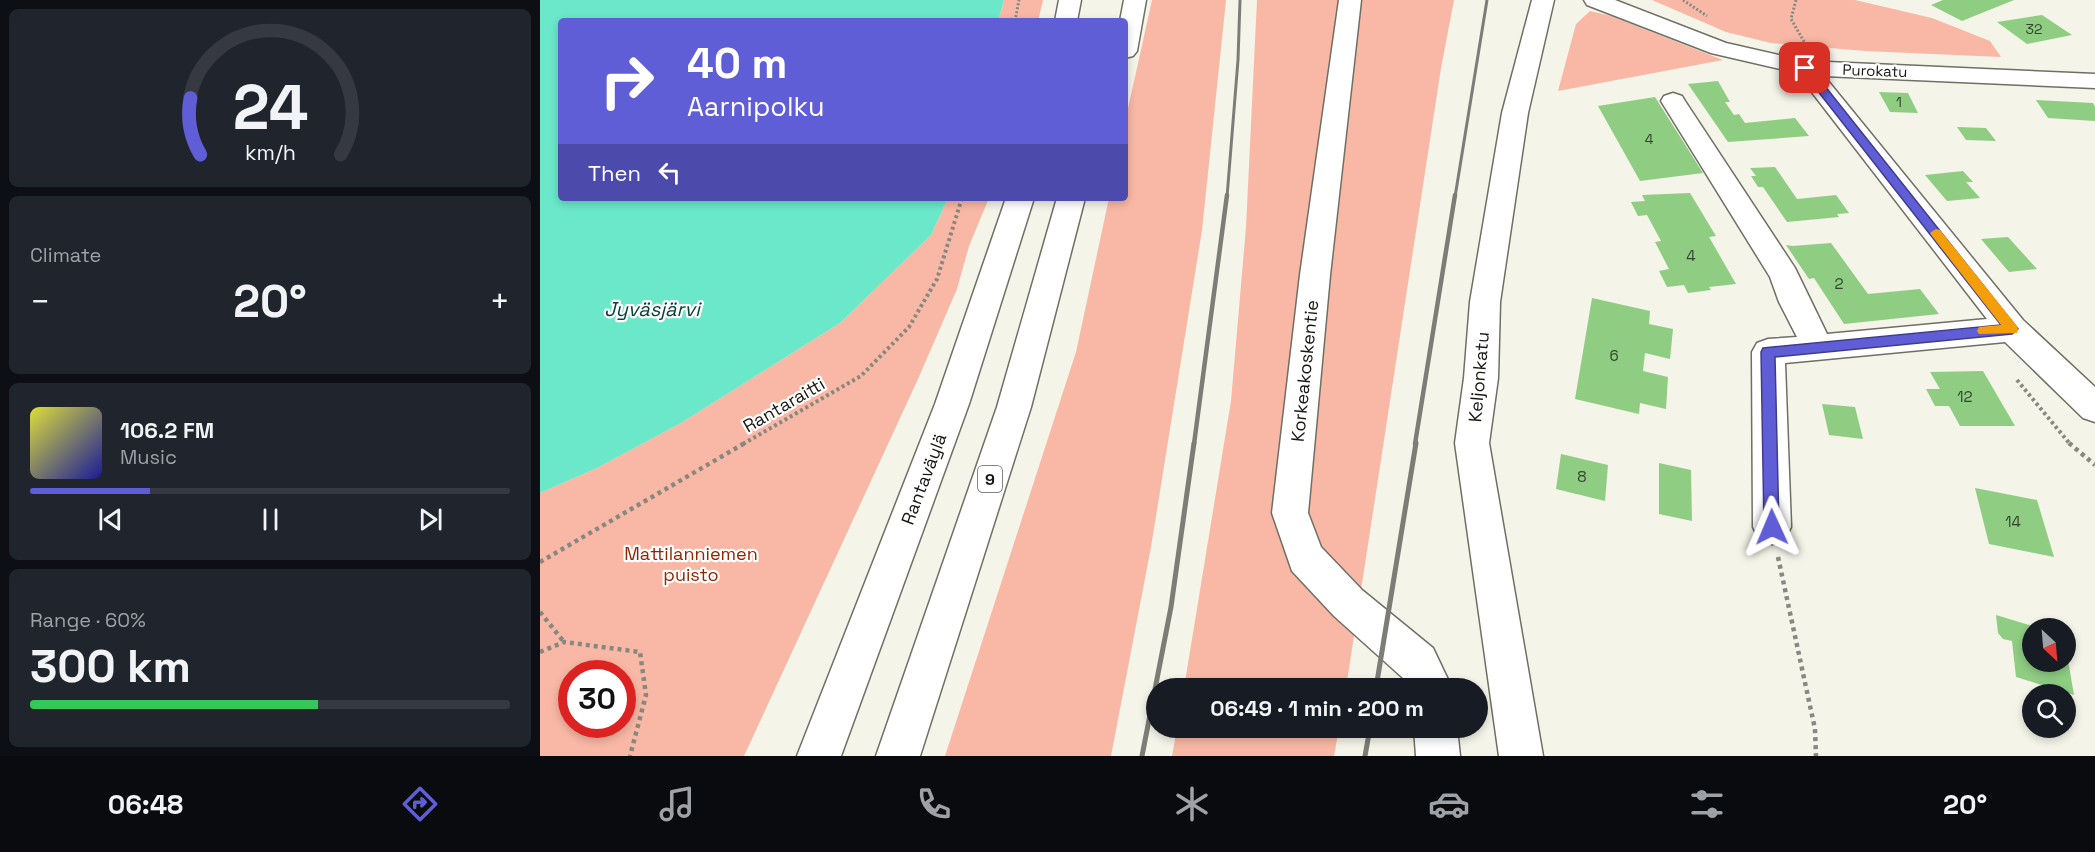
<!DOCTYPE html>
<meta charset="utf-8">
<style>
:root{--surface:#171b24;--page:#20242c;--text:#f1f3f6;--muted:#9ea1a6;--line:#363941;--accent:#605ed6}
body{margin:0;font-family:"Space Grotesk",sans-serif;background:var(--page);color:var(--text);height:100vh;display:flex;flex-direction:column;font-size:22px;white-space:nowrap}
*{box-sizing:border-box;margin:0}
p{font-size:20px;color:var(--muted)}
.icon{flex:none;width:33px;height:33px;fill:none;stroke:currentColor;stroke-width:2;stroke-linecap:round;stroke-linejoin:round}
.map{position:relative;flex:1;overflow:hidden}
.panel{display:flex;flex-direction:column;gap:9px;padding:9px;background:#0d0f14;width:540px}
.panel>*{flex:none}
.top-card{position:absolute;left:18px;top:18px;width:570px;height:183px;border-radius:6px;box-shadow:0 3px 9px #0003;background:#605ed6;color:#fff;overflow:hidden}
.needle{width:39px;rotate:154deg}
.tools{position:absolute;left:1482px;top:618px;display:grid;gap:12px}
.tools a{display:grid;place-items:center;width:54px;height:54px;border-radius:50%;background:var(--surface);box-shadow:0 3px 9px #0003;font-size:30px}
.speed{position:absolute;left:18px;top:660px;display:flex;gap:12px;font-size:30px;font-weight:700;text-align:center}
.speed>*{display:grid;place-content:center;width:78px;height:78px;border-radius:50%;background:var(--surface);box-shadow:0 3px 9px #0003;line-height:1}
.speed .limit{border:9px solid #d22;background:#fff;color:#111}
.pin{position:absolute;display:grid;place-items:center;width:51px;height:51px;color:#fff;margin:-26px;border-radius:12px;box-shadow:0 3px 9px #0006}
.me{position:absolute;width:66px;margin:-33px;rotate:359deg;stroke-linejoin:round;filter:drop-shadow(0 0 4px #0008)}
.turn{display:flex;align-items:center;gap:21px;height:126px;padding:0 30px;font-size:27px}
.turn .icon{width:78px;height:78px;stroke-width:2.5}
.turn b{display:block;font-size:42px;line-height:51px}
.then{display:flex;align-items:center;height:57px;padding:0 30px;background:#0003;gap:12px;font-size:22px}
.big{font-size:45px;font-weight:700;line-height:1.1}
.panel .widget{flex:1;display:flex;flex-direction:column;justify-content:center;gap:9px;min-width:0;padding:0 21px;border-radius:9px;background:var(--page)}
.panel .dial{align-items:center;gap:0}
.dial svg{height:156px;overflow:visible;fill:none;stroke:var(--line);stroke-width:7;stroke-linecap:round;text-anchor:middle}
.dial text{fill:var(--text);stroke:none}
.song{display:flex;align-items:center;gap:18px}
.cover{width:72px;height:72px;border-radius:9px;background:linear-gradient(135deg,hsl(60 70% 55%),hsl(240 70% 35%))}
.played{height:6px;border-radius:3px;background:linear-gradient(90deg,var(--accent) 25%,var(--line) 25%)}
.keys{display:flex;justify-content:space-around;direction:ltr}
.heat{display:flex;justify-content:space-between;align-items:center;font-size:33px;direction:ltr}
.charge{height:9px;border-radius:4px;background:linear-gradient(90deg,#34c759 60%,var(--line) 0)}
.trip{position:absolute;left:606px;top:678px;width:342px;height:60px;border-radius:30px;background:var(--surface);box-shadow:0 3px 9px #0003;font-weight:700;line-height:60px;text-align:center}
.dock{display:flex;height:96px;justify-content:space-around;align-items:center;background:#090b0e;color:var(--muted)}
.dock .icon{width:42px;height:42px}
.dock .active{color:var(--accent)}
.dock b{font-size:27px;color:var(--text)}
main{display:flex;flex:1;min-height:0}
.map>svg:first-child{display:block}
.green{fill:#f9b8a5;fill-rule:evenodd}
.water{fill:#6be8ca}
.building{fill:#8fcd83}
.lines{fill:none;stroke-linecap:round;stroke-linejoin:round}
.minor-casing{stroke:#6f6f65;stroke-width:3}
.highway-casing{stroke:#6f6f65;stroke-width:3}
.path-far2{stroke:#888880;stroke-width:3;stroke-dasharray:2 2;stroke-linecap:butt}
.path-far1{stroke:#888880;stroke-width:4;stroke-dasharray:3 3;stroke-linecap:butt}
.path{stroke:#888880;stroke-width:4.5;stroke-dasharray:4 4;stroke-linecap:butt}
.minor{fill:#fff;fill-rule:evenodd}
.highway{fill:#fff;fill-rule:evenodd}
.rail-far2{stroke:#7d7d76;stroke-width:3}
.rail-far1{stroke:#7d7d76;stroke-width:4.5}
.rail{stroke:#7d7d76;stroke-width:5}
.route{fill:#605ed6;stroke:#3e3d8b;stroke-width:1.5}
.slow{fill:#f59e0b}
.labels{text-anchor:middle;stroke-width:4.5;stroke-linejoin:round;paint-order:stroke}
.far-number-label{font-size:14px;fill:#34442e}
.far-street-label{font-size:15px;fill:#161612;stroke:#fff}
.number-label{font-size:15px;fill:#34442e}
.shield{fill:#fff;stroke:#5c5c59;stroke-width:1.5}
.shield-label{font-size:16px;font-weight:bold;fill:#161612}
.street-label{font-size:18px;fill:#161612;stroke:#fff}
.park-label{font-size:18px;fill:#922500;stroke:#fff}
.water-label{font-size:20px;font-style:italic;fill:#094338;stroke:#fff}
</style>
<main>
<section class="panel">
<div class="widget dial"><svg viewBox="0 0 100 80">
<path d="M14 69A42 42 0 1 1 86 69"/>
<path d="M14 69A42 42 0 0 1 9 40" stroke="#605ed6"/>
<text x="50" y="56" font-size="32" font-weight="700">24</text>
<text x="50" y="72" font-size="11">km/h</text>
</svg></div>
<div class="widget"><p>Climate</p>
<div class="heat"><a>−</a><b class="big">20°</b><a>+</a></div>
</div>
<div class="widget">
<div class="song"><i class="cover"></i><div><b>106.2 FM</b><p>Music</p></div></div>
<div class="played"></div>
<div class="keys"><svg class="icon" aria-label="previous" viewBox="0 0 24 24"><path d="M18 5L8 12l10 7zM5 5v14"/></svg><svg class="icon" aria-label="pause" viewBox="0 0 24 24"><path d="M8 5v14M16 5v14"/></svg><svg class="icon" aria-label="next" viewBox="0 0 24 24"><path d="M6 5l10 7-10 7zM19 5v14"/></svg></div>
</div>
<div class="widget"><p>Range · 60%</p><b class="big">300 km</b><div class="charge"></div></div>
</section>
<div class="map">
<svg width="1555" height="756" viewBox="0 0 1555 756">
<rect width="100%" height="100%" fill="#f4f4e9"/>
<path class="green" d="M464 0H503L498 21H458Z
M612 0H686L662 230 611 547 571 756H405L536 352 569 198H585V122Z
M717 0H914L901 68 806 688H644L691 401 706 227Z
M1112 0H1315L1392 18 1450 41 1461 57 1325 51 1231 43 1186 32Z
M1050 11 1071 16 1183 60 1018 91 1036 24Z
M408 198H449L429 246 417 289 378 379 204 756H0V493L57 468 141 423 300 323 391 235ZM32 674H82V724H32Z
M637 728H799L794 756H632Z"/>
<path class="water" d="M0 0H464L458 21H21V198H408L391 235 300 323 141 423 57 468 0 493Z"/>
<path class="building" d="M1403 0H1474L1422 21 1391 5Z
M1502 15 1532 35 1487 44 1457 22Z
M1178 81 1190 102H1185L1194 115 1199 114 1205 123 1255 118 1269 136 1188 142 1148 84Z
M1339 92 1368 93 1378 113 1350 112Z
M1115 97 1163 173 1100 181 1058 106Z
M1496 100 1553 103 1555 107V121L1508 118Z
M1417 127 1446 128 1456 141 1426 140Z
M1235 167 1257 199 1296 195 1309 213 1297 214 1299 217 1247 222 1223 187H1218L1211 176H1216L1210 168Z
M1423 171 1433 182H1426L1440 198 1407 201 1385 175Z
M1150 193 1176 236 1169 237 1196 284 1169 287 1171 290 1148 293 1144 285 1127 287 1119 271 1129 269 1115 242 1121 241 1107 215 1098 216 1091 202 1105 201 1102 195Z
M1468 237 1497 269 1469 272 1441 239Z
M1291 243 1328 294 1380 289 1399 314 1304 324 1274 278 1269 279 1246 245 1252 246Z
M1052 298 1110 311 1109 324 1133 329 1130 359 1105 353 1103 371 1128 377 1126 409 1100 403 1099 414 1035 399Z
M1443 371 1475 426H1420L1409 406H1395L1386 389H1400L1390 372Z
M1282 404 1315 407 1323 439 1289 435Z
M1021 454 1068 465 1065 501 1016 489Z
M1119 463 1151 470 1152 521 1119 514Z
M1435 488 1497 500 1514 557 1449 544Z
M1456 615 1499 628H1492V662H1526L1527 654 1534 695 1476 677 1472 641 1463 639 1458 633Z"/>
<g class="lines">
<g class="minor-casing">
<path id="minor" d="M799 0H821L790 275 768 513 781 547 822 590 893 648 912 688H869L863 678 794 616 752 571 732 513 760 275Z
M992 0H1014L988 113 960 302 958 378 949 443 1003 756H959L915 443 924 378 930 302 962 113Z
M1044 0H1075L1186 43 1265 61 1555 74V88L1284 76 1483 320 1555 387V422L1543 418 1465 342 1245 363 1251 527 1245 539 1232 544 1219 539 1213 527 1212 352 1217 343 1228 339 1257 337 1239 302 1230 277 1121 101 1124 96 1133 93 1142 96 1145 101 1255 268 1287 334 1447 319 1257 73 1171 53 1047 5Z
M874 728H917L920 756H876Z"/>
</g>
<g class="highway-casing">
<path id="highway" d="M519 0H541L537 21H515Z
M584 0H606L597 51 593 56 585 58V21H580Z
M466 198H494L429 404 301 756H257L395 404Z
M517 198H545L491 407 380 756H336L457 407Z"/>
</g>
<path class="path-far2" d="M1143 0 1167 16
M1256 0 1251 19 1266 45
M475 21 479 0"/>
<path class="path-far1" d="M1477 380 1530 444
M203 444 321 376 369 327 397 279 422 198"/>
<path class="path" d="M1529 443 1555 465
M1238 557 1275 729 1276 756
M0 562 205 443
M0 612 24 642
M0 652 24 642 100 652 106 695 90 756"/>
<use href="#minor" class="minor"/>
<use href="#highway" class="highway"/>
<path class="rail-far2" d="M687 197 698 60 700 0
M915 197 947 0"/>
<path class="rail-far1" d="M654 444 687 195
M875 444 915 195"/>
<path class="rail" d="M836 688 876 443
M602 756 631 607 654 443
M825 756 830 728"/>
</g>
<path class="route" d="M1262 66H1269L1478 329 1472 334 1235 357 1239 527 1237 532 1232 534 1226 532 1224 527 1221 352 1223 348 1461 325 1262 71Z"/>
<path class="slow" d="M1396 229 1400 230 1477 326 1478 329 1477 333 1439 334 1437 331 1439 327 1461 325 1392 236 1390 233Z"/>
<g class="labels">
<g class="far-number-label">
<text x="1494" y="34">32</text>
<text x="1359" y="107">1</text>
<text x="1109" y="144">4</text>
</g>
<g class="far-street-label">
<text transform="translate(1335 71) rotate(2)" y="5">Purokatu</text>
</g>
<g class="number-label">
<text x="1151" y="261">4</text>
<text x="1299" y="289">2</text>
<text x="1074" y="361">6</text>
<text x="1425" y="402">12</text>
<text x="1042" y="482">8</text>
<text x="1473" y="527">14</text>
</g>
<rect class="shield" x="438" y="466" width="24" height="26" rx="4.5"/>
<g class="shield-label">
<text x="450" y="485">9</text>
</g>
<g class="street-label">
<text transform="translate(765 371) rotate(-84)" y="6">Korkeakoskentie</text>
<text transform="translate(939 377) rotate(-85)" y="6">Keljonkatu</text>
<text transform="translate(244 405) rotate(-30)" y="6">Rantaraitti</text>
<text transform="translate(384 479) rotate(-69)" y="6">Rantaväylä</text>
</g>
<g class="park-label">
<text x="151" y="560">Mattilanniemen<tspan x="151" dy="21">puisto</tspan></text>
</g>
<g class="water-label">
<text x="112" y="316">Jyväsjärvi</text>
</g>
</g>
</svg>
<div class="tools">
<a><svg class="needle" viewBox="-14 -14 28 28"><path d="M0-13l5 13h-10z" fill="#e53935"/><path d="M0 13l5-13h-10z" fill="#9ea1a6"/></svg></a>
<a><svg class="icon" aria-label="search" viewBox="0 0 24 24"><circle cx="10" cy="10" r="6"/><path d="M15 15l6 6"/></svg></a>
</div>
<div class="speed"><div class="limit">30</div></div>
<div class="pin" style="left:1265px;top:68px;background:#d93025"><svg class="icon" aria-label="arrive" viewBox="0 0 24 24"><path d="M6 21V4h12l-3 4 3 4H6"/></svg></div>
<svg class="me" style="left:1232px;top:527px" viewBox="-20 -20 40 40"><path d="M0-17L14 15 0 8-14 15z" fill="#605ed6" stroke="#fff" stroke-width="4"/></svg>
<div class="trip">06:49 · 1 min · 200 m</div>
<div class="top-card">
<div class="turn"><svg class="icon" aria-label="right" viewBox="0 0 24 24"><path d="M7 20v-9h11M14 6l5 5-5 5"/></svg><div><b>40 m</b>Aarnipolku</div></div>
<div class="then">Then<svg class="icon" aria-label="left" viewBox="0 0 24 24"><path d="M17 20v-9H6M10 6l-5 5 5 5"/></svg></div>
</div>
</div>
</main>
<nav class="dock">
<b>06:48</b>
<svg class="icon active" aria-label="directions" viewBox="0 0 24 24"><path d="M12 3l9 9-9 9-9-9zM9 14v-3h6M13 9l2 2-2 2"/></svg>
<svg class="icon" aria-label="music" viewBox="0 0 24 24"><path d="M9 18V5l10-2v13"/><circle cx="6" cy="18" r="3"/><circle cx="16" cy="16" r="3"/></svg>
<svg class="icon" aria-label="phone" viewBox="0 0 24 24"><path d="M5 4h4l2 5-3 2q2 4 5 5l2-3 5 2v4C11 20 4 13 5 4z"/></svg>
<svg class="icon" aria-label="climate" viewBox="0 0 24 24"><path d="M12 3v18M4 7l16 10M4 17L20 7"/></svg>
<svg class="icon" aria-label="car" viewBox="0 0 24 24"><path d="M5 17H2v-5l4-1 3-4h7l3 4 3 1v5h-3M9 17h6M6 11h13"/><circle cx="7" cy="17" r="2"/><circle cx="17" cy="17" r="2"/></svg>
<svg class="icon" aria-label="filters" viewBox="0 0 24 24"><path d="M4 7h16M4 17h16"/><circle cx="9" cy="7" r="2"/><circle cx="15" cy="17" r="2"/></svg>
<b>20°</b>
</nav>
